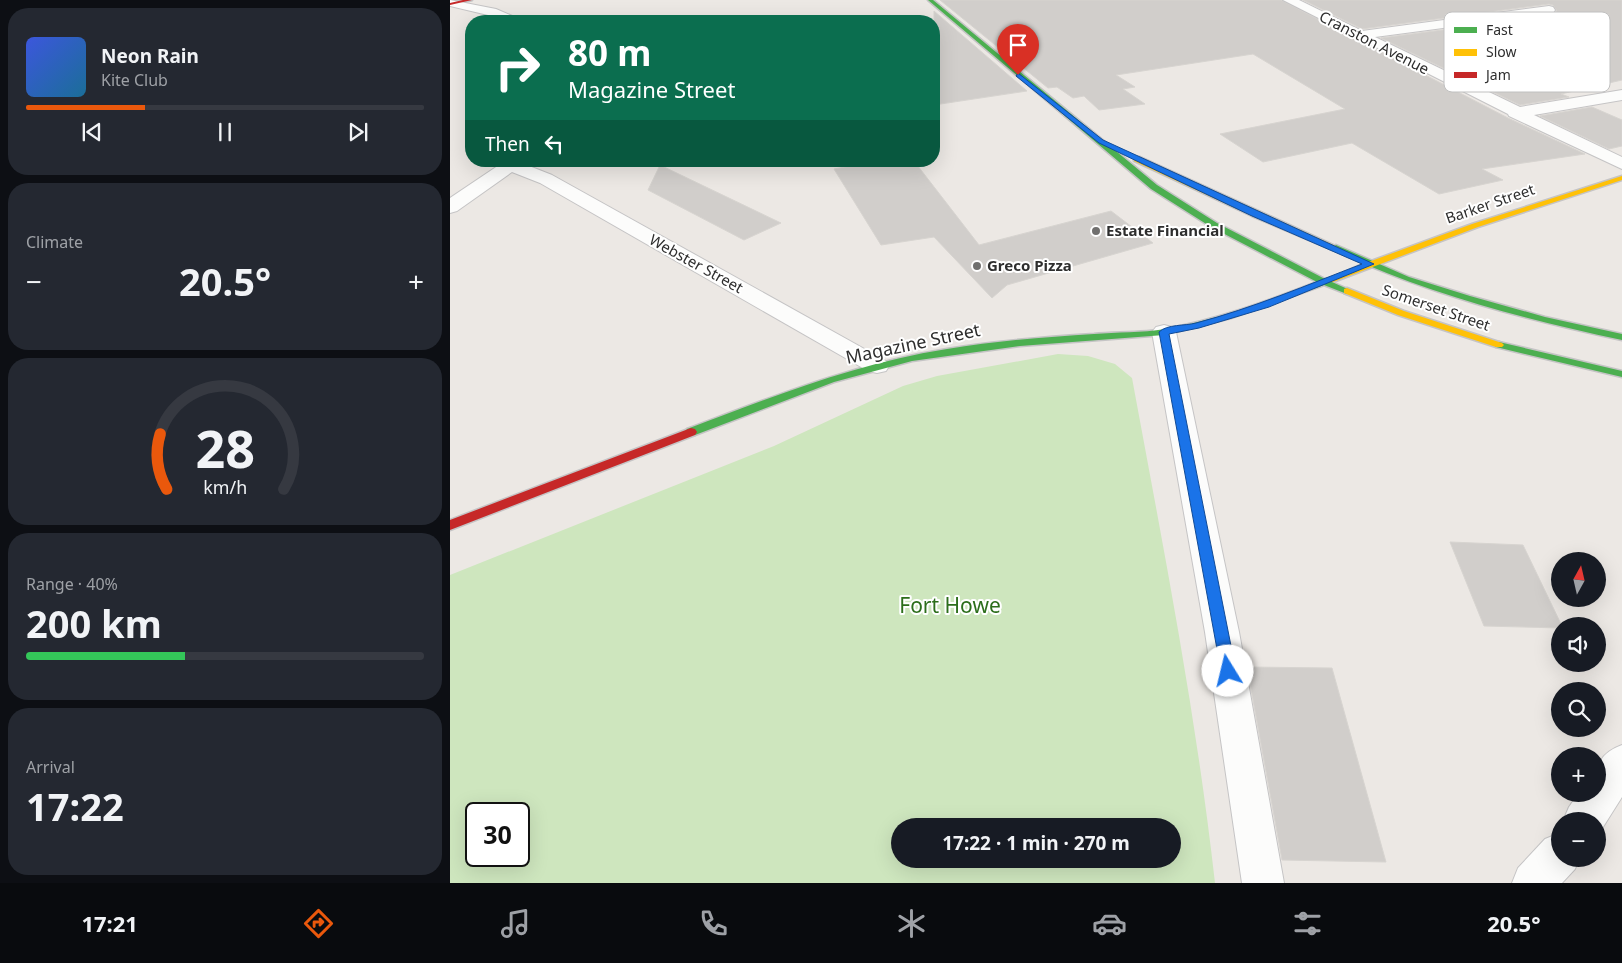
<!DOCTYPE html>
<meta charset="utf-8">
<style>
:root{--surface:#171b24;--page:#242831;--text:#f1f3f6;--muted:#9ea1a6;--line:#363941;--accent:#ea580c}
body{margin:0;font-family:"Noto Sans",sans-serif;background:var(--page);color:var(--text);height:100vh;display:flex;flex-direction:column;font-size:19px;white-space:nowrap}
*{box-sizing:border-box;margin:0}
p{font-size:16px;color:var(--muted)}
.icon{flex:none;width:28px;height:28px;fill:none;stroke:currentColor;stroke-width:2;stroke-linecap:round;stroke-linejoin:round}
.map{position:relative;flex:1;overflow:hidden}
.panel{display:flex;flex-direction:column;gap:8px;padding:8px;background:#0d0f14;width:450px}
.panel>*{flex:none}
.hud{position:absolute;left:15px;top:15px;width:475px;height:152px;border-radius:20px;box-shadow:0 5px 20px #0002;background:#0b6e4f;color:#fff;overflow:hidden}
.needle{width:32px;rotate:8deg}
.controls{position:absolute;left:1101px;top:552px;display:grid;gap:10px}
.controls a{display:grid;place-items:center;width:55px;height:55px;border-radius:50%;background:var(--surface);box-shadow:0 5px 20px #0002;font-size:25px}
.speed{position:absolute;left:15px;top:802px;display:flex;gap:10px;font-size:25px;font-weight:700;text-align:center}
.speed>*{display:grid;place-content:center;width:65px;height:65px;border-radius:50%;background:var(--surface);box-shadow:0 5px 20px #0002;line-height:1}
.speed .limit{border:2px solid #111;border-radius:8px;background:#fff;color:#111}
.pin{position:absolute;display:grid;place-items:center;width:42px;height:42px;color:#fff;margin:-51px -21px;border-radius:50% 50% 50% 0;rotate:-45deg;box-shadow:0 0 5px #0007}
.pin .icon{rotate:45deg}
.me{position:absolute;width:55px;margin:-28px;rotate:351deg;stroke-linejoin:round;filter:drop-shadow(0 0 4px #0008)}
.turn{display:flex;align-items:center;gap:18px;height:105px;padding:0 20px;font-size:22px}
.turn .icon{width:65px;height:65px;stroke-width:2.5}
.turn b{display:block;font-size:35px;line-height:42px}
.then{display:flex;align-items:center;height:48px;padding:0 20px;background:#0003;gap:10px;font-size:19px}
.big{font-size:38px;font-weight:700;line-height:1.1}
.panel .tile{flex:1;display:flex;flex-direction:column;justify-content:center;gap:8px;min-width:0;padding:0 18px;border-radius:20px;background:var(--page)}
.panel .dial{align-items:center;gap:0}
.dial svg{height:130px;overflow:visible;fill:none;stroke:var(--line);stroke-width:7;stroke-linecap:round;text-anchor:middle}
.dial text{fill:var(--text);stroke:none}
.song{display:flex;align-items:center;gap:15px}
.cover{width:60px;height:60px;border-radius:8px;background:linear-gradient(135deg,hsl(230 70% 55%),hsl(200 70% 35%))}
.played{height:5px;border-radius:2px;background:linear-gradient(90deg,var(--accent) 30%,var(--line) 30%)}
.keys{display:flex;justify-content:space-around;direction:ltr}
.heat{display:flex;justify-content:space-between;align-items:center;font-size:28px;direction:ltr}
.charge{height:8px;border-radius:4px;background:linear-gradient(90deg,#34c759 40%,var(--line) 0)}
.trip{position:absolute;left:441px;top:818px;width:290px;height:50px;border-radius:25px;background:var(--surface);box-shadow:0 5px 20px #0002;font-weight:700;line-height:50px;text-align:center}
.tab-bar{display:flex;height:80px;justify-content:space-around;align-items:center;background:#090b0e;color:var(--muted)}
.tab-bar .icon{width:35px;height:35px}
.tab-bar .on{color:var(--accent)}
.tab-bar b{font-size:22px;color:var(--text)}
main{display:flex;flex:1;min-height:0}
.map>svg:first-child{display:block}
.green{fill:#cee6be;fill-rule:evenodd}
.building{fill:#d1cecb;stroke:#d7d4d0}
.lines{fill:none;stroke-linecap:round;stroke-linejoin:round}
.street-casing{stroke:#c5c4c5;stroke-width:2}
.fast-casing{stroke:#c5c4c5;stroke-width:3}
.slow-casing{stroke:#c5c4c5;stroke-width:3}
.jam-casing{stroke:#c5c4c5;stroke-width:3}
.street{fill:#fcfcfb;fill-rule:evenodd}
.fast{fill:#4caf50;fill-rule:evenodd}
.slow{fill:#ffc107;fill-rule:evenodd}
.jam{fill:#c62828;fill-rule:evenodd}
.route{fill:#1a73e8;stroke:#114b97}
.poi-dot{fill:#706f6e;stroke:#fff;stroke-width:2}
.labels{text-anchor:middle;stroke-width:4;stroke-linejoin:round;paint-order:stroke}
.far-street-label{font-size:15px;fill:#2e2e2e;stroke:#fff}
.far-poi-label{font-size:15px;font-weight:bold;fill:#2e2e2e;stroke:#fff;text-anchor:start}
.street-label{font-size:18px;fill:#2e2e2e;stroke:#fff}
.near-park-label{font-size:21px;fill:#2c6e1b;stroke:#fff}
.key{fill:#fff;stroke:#c0c0c0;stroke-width:1}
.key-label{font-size:14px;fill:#2e2e2e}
</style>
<main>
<section class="panel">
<div class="tile">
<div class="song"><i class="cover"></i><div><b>Neon Rain</b><p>Kite Club</p></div></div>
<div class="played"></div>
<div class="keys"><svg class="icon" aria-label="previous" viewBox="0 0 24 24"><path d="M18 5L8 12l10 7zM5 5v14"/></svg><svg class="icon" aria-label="pause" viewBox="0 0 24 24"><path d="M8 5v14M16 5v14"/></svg><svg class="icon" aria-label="next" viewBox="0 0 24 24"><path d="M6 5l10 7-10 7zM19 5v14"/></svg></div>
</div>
<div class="tile"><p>Climate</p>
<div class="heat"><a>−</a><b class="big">20.5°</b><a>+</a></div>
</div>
<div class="tile dial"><svg viewBox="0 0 100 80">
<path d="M14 69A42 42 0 1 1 86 69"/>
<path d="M14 69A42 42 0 0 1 10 35" stroke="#ea580c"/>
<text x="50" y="56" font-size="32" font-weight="700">28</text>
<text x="50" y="72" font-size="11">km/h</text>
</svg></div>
<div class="tile"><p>Range · 40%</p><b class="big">200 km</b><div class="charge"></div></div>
<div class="tile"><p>Arrival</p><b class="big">17:22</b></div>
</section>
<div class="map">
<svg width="1172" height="883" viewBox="0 0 1172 883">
<rect width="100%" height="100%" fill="#ece8e4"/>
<path class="green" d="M608 354 638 356 665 364 682 378C713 546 746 713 765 883H0V575L324 446 453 386 487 376ZM26 814H69V856H26ZM450 826H722V859H450Z"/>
<path class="building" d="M490 0H831L1058 118 1135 154 1032 169 1053 180 989 194 902 143 813 162 770 134 895 109 803 54 666 75 685 87 673 89 695 104 649 110 634 96 623 98 607 87 598 88Z
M853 0H1172V80L1111 94 1119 97 1070 105 931 38 1099 16 1107 11 1103 5 1099 4 912 29Z
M484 11 577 91 484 105Z
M1142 107 1172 120V146L1159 149 1090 116Z
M428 161H464L529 245 661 211 703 243 557 285 542 298 484 237 431 245 384 169Z
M210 165 331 223 294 240 198 190Z
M1000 542 1073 545 1112 626H1110V628L1034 626Z
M797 667 882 668 936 862 832 860Z"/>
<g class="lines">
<g class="street-casing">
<path id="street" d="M0 0 46 9 67 18 68 21H52L38 15 0 6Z
M833 0H849L912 31 1099 6 1103 7 1105 10 1103 13 1099 14 925 37 1070 107 1172 90V100L1084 115 1172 157V169L1059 116 1058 114Z
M55 161H76L74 164 102 175 436 361 439 366 436 371 427 373 418 371 90 183 62 172 7 211 0 213V198Z
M714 325 722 327 726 332 789 632 834 883H792L755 632 702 332 706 327Z
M1172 745V797L1148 835V821H1113L1119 807 1128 794H1148C1148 768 1145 755 1172 745Z
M1110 833V859H1129L1125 869 1112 883H1062L1068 868 1095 839Z"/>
</g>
<g class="fast-casing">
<path id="fast" d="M478 0H483L707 185 767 223 875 279 883 278 884 280 882 282 902 291 897 294 874 285 781 318 714 335 570 346 462 361 384 382 245 435H237L235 432 237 429C325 396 403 364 497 349 545 341 595 337 644 334 667 332 692 333 715 329 767 320 818 301 867 282L761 227 701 189Z
M886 245 959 277 1020 296 1095 317 1172 334V340C1073 319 975 293 883 250L882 248Z
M1049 342 1172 371V377L1046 347 1044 345 1046 343Z"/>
</g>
<g class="slow-casing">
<path id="slow" d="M684 157H690L890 248 889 250H883L802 216 684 161Z
M1172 176V180L1028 227 883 282H877L876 280 913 264 1022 224Z
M897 288 954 311 1052 343 1054 345 1052 347H1046L948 315 894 293V289Z"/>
</g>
<g class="jam-casing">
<path id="jam" d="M13 0H22L0 5V3Z
M241 428 245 429 247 432 245 435 0 530V520Z"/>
</g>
<use href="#street" class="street"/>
<use href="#fast" class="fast"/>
<use href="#slow" class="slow"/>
<use href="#jam" class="jam"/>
</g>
<path class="route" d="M568 73 653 140 924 264 819 307 749 328 719 334 786 671 783 675 778 677 773 675 771 671 709 332C717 324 735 326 746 323 803 308 857 285 912 264L802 216 649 143 566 76Z"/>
<g class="poi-dot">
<circle cx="646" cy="231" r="5"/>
<circle cx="527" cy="266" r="5"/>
</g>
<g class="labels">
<g class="far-street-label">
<text transform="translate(924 43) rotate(27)" y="5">Cranston Avenue</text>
<text transform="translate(1040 204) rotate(-19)" y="5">Barker Street</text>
<text transform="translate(246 264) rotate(29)" y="5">Webster Street</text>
<text transform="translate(986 308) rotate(19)" y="5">Somerset Street</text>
</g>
<g class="far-poi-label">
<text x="656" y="236">Estate Financial</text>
<text x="537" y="271">Greco Pizza</text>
</g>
<g class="street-label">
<text transform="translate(463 344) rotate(-12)" y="6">Magazine Street</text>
</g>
<g class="near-park-label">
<text x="500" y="613">Fort Howe</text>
</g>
</g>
<rect x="994" y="12" width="166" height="80" rx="8" class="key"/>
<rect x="1004" y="27" width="23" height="6" fill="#4caf50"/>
<rect x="1004" y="49" width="23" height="7" fill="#ffc107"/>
<rect x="1004" y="72" width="23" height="6" fill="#c62828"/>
<g class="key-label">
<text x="1036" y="35">Fast</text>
<text x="1036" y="57">Slow</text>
<text x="1036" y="80">Jam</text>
</g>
</svg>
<div class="controls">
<a><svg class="needle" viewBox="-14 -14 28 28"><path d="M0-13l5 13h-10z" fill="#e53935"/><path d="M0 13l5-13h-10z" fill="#9ea1a6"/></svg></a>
<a><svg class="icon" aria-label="sound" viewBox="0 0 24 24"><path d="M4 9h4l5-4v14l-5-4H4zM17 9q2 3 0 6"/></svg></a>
<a><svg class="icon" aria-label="search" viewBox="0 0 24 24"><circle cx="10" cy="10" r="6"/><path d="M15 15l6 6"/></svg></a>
<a>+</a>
<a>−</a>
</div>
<div class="speed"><div class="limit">30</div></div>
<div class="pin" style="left:568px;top:75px;background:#d93025"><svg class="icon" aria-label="arrive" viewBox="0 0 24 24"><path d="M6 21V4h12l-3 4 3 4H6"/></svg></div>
<svg class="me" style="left:778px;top:671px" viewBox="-20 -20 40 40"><circle r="19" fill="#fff"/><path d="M0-13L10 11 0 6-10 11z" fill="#1a73e8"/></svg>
<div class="trip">17:22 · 1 min · 270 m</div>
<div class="hud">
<div class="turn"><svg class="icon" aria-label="right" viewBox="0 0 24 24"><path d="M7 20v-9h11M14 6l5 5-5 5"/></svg><div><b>80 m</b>Magazine Street</div></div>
<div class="then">Then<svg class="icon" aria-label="left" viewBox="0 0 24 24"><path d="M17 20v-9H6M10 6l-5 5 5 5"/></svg></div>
</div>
</div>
</main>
<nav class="tab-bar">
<b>17:21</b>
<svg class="icon on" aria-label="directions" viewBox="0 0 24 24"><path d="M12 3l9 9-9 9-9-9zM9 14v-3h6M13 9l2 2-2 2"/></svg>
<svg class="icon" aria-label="music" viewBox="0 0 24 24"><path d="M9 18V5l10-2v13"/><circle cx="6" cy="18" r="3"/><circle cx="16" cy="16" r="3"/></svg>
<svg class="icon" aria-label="phone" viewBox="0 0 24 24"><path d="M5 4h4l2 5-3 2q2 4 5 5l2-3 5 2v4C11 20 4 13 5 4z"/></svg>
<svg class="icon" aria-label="climate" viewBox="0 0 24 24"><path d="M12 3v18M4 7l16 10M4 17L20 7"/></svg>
<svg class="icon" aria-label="car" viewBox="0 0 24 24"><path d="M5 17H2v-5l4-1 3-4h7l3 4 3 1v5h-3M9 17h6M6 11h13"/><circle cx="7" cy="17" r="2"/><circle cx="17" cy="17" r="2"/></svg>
<svg class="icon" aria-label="filters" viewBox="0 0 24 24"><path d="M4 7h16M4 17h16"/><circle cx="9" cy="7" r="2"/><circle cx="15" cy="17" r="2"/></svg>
<b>20.5°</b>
</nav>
